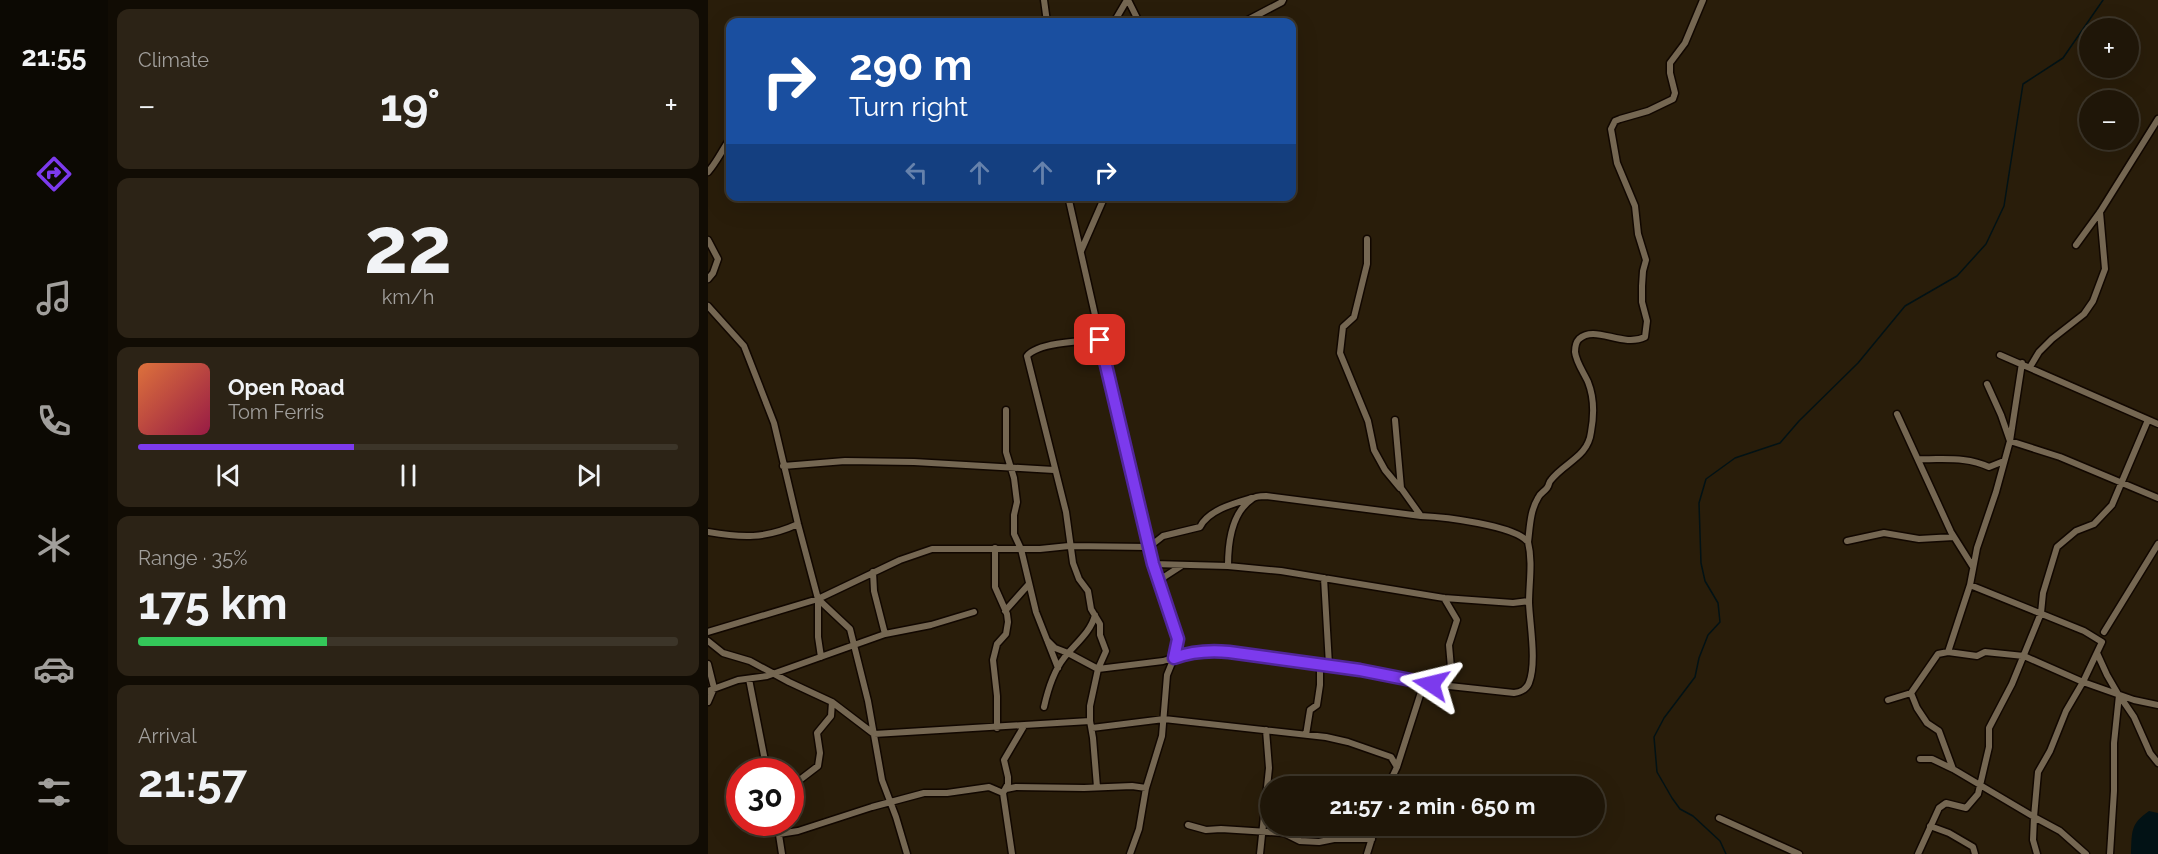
<!DOCTYPE html>
<meta charset="utf-8">
<style>
:root{--surface:#1f1608;--page:#2c2316;--text:#f1f3f6;--muted:#a19f9c;--line:#3c3529;--accent:#7c3aed}
body{margin:0;font-family:Raleway,sans-serif;background:var(--page);color:var(--text);height:100vh;display:flex;flex-direction:column;font-size:22px;white-space:nowrap}
*{box-sizing:border-box;margin:0}
p{font-size:20px;color:var(--muted)}
.icon{flex:none;width:33px;height:33px;fill:none;stroke:currentColor;stroke-width:2;stroke-linecap:round;stroke-linejoin:round}
.map{position:relative;flex:1;overflow:hidden}
.sheet{display:flex;flex-direction:column;gap:9px;padding:9px;background:#110c04;width:600px}
.sheet>*{flex:none}
.top-card{position:absolute;left:18px;top:18px;width:570px;height:183px;border-radius:12px;box-shadow:0 6px 24px #0002,0 0 0 2px var(--line);background:#1a4fa0;color:#fff;overflow:hidden}
.tools{position:absolute;left:1371px;top:18px;display:grid;gap:12px}
.tools a{display:grid;place-items:center;width:60px;height:60px;border-radius:50%;background:var(--surface);box-shadow:0 6px 24px #0002,0 0 0 2px var(--line);font-size:30px}
.speed{position:absolute;left:18px;top:758px;display:flex;gap:12px;font-size:30px;font-weight:700;text-align:center}
.speed>*{display:grid;place-content:center;width:78px;height:78px;border-radius:50%;background:var(--surface);box-shadow:0 6px 24px #0002,0 0 0 2px var(--line);line-height:1}
.speed .limit{border:9px solid #d22;background:#fff;color:#111}
.pin{position:absolute;display:grid;place-items:center;width:51px;height:51px;color:#fff;margin:-26px;border-radius:12px;box-shadow:0 3px 9px #0006}
.me{position:absolute;width:66px;margin:-33px;rotate:280deg;stroke-linejoin:round;filter:drop-shadow(0 0 4px #0008)}
.turn{display:flex;align-items:center;gap:21px;height:126px;padding:0 24px;font-size:27px}
.turn .icon{width:78px;height:78px;stroke-width:2.5}
.turn b{display:block;font-size:42px;line-height:51px}
.lanes{display:flex;align-items:center;height:57px;padding:0 24px;background:#0003;justify-content:center;gap:30px;direction:ltr}
.lanes .off{opacity:.35}
.big{font-size:45px;font-weight:700;line-height:1.1}
.sheet .widget{flex:1;display:flex;flex-direction:column;justify-content:center;gap:9px;min-width:0;padding:0 21px;border-radius:12px;background:var(--page)}
.sheet .dial{align-items:center;gap:0}
.dial b{font-size:78px;line-height:1}
.song{display:flex;align-items:center;gap:18px}
.cover{width:72px;height:72px;border-radius:9px;background:linear-gradient(135deg,hsl(20 70% 55%),hsl(340 70% 35%))}
.played{height:6px;border-radius:3px;background:linear-gradient(90deg,var(--accent) 40%,var(--line) 40%)}
.keys{display:flex;justify-content:space-around;direction:ltr}
.heat{display:flex;justify-content:space-between;align-items:center;font-size:33px;direction:ltr}
.charge{height:9px;border-radius:4px;background:linear-gradient(90deg,#34c759 35%,var(--line) 0)}
.trip{position:absolute;left:552px;top:776px;width:345px;height:60px;border-radius:30px;background:var(--surface);box-shadow:0 6px 24px #0002,0 0 0 2px var(--line);font-weight:700;line-height:60px;text-align:center}
main{display:flex;flex:1;min-height:0}
.tabs{display:flex;flex-direction:column;width:108px;justify-content:space-around;align-items:center;background:#0c0903;color:var(--muted)}
.tabs .icon{width:42px;height:42px}
.tabs .on{color:var(--accent)}
.tabs b{font-size:27px;color:var(--text)}
.map>svg:first-child{display:block}
.water{fill:#021215}
.lines{fill:none;stroke-linecap:round;stroke-linejoin:round}
.stream{stroke:#021215;stroke-width:1.5}
.street-casing{stroke:#110700;stroke-width:9}
.street{stroke:#756752;stroke-width:6}
.route-casing{stroke:#51269a;stroke-width:15}
.route{stroke:#7c3aed;stroke-width:10}
</style>
<main>
<nav class="tabs">
<b>21:55</b>
<svg class="icon on" aria-label="directions" viewBox="0 0 24 24"><path d="M12 3l9 9-9 9-9-9zM9 14v-3h6M13 9l2 2-2 2"/></svg>
<svg class="icon" aria-label="music" viewBox="0 0 24 24"><path d="M9 18V5l10-2v13"/><circle cx="6" cy="18" r="3"/><circle cx="16" cy="16" r="3"/></svg>
<svg class="icon" aria-label="phone" viewBox="0 0 24 24"><path d="M5 4h4l2 5-3 2q2 4 5 5l2-3 5 2v4C11 20 4 13 5 4z"/></svg>
<svg class="icon" aria-label="climate" viewBox="0 0 24 24"><path d="M12 3v18M4 7l16 10M4 17L20 7"/></svg>
<svg class="icon" aria-label="car" viewBox="0 0 24 24"><path d="M5 17H2v-5l4-1 3-4h7l3 4 3 1v5h-3M9 17h6M6 11h13"/><circle cx="7" cy="17" r="2"/><circle cx="17" cy="17" r="2"/></svg>
<svg class="icon" aria-label="filters" viewBox="0 0 24 24"><path d="M4 7h16M4 17h16"/><circle cx="9" cy="7" r="2"/><circle cx="15" cy="17" r="2"/></svg>
</nav>
<section class="sheet">
<div class="widget"><p>Climate</p>
<div class="heat"><a>−</a><b class="big">19°</b><a>+</a></div>
</div>
<div class="widget dial"><b>22</b><p>km/h</p></div>
<div class="widget">
<div class="song"><i class="cover"></i><div><b>Open Road</b><p>Tom Ferris</p></div></div>
<div class="played"></div>
<div class="keys"><svg class="icon" aria-label="previous" viewBox="0 0 24 24"><path d="M18 5L8 12l10 7zM5 5v14"/></svg><svg class="icon" aria-label="pause" viewBox="0 0 24 24"><path d="M8 5v14M16 5v14"/></svg><svg class="icon" aria-label="next" viewBox="0 0 24 24"><path d="M6 5l10 7-10 7zM19 5v14"/></svg></div>
</div>
<div class="widget"><p>Range · 35%</p><b class="big">175 km</b><div class="charge"></div></div>
<div class="widget"><p>Arrival</p><b class="big">21:57</b></div>
</section>
<div class="map">
<svg width="1450" height="854" viewBox="0 0 1450 854">
<rect width="100%" height="100%" fill="#291d0a"/>
<path class="water" d="M1441 811 1450 813V854H1423C1424 832 1422 824 1441 811Z"/>
<g class="lines">
<path class="stream" d="M1018 854 1012 841 985 816 972 809 964 798 949 772 946 737 956 718 987 677 991 658 1000 635 1012 622 1010 603 997 581 993 563 991 503 998 479 1027 458 1072 443 1091 421 1150 363 1197 306 1249 276 1278 244 1296 206 1315 84 1355 58 1395 0"/>
<g class="street-casing">
<path id="street" d="M336 0 339 22
M420 0 431 22
M406 22 419 0
M536 22 574 2 575 0
M0 172C9 162 14 150 22 139
M360 196 429 500 445 564 470 639V648L459 675 454 736 438 788 431 829 422 854
M659 239V264L646 317 635 327 632 353 660 421 666 450 677 470 692 488
M0 240 10 259 5 273 0 279
M1368 245 1392 212 1450 119
M373 251 397 196
M0 306 36 346 66 423 90 524 110 599V637L113 657
M1292 355 1450 424
M1322 367 1331 352 1344 339 1376 314 1385 301 1397 269 1392 212
M1279 384 1293 415 1302 441 1352 457 1450 498
M298 410V452L306 478 309 502 306 515V534L313 549 328 612 350 668
M1189 414 1243 532 1265 567
M1210 459C1235 460 1258 456 1281 467L1296 461
M75 466 137 461 206 462 346 470
M0 532C34 538 57 539 90 524
M1139 541 1176 533 1211 539 1246 537
M820 542C822 527 822 511 830 498 832 493 836 492 839 488 842 484 840 483 843 480 857 462 880 457 883 432 886 416 886 397 880 382 876 373 868 362 867 352 867 348 868 342 871 339 887 324 914 348 937 337L939 321 934 302V286L935 271 938 260 930 234 927 206 909 163 903 129 907 121 912 119 940 111 965 99 967 93 962 73V63L977 43 995 0
M287 548V587L299 614 300 622 298 634 289 644 285 660 289 696V728
M445 564 520 566 573 571 736 598 805 603 821 601
M520 566C520 543 523 513 544 499 547 496 554 496 558 496L713 516
M165 572 166 591 177 634
M616 578 621 665
M453 584 456 577 473 566
M1262 585 1376 631 1394 642 1375 682 1358 711 1342 751 1330 772 1326 817 1352 831 1378 854
M110 599 142 629 160 701 174 780 188 817 199 854
M297 611 321 584
M0 632 110 599 192 560 224 549H332L361 546 441 547 455 536 492 527C500 510 527 503 544 498
M1396 632 1450 544
M339 640 347 648 360 653 390 669 455 661 484 652 501 650 652 670 723 684 806 693C813 692 818 690 821 683 829 662 822 626 821 603 821 583 825 562 820 542 806 525 736 517 713 516L693 488 687 420
M0 641 15 653 42 661 81 682 124 702 166 734 382 721
M1240 652 1269 656 1277 652 1316 656 1375 682 1426 700 1450 705
M1389 653 1399 675 1410 694
M0 664 6 688 0 702
M41 679 59 771
M0 691 30 680 59 676 177 634 223 625 266 612
M1203 693 1209 708 1219 723 1231 731 1245 769 1326 817 1325 840 1329 854
M1180 700 1203 693 1230 654 1240 652 1262 585 1269 548 1288 492 1302 441 1314 363
M336 707C340 689 345 672 356 658 367 644 383 632 387 615
M384 728 456 719 618 737 640 742 683 757 689 767
M598 735 602 710 609 705 612 685V664
M1212 759H1224L1245 769
M93 779 110 766 112 753 109 733 123 716 124 702
M680 786 689 767 714 689 723 684 743 668 741 645 749 620 736 598
M389 787 385 738 382 721V706L390 669 398 651 392 635V624L383 609 380 591 371 579 365 563 358 512 319 356C330 342 375 341 392 340
M298 789 308 787 376 788 424 786 438 788
M1011 818 1091 854
M69 822 74 854
M480 825 498 830 513 829 576 833 592 841 611 842 626 839H664
M1222 826 1241 833 1265 847 1267 854
M71 834 90 831 164 807 216 793H239L281 787 295 793
M304 854 295 793 300 784V777L296 760 316 726
M552 854 561 768 558 730
M659 854 668 825
M1210 854 1231 808 1238 803 1258 808 1270 794 1281 747V728L1304 684 1333 613 1335 593 1349 547 1368 531 1386 524 1404 505 1440 420
M1402 854 1406 791V743L1411 695 1426 717 1442 753 1450 763"/>
</g>
<use href="#street" class="street"/>
</g>
<g class="lines">
<g class="route-casing">
<path id="route" d="M392 340 445 564 470 639 466 658C485 651 501 650 521 652L652 670 723 684"/>
</g>
<use href="#route" class="route"/>
</g>
</svg>
<div class="tools">
<a>+</a>
<a>−</a>
</div>
<div class="speed"><div class="limit">30</div></div>
<div class="pin" style="left:392px;top:340px;background:#d93025"><svg class="icon" aria-label="arrive" viewBox="0 0 24 24"><path d="M6 21V4h12l-3 4 3 4H6"/></svg></div>
<svg class="me" style="left:723px;top:684px" viewBox="-20 -20 40 40"><path d="M0-17L14 15 0 8-14 15z" fill="#7c3aed" stroke="#fff" stroke-width="4"/></svg>
<div class="trip">21:57 · 2 min · 650 m</div>
<div class="top-card">
<div class="turn"><svg class="icon" aria-label="right" viewBox="0 0 24 24"><path d="M7 20v-9h11M14 6l5 5-5 5"/></svg><div><b>290 m</b>Turn right</div></div>
<div class="lanes"><svg class="icon off" aria-label="left" viewBox="0 0 24 24"><path d="M17 20v-9H6M10 6l-5 5 5 5"/></svg><svg class="icon off" aria-label="ahead" viewBox="0 0 24 24"><path d="M12 20V5M6 11l6-6 6 6"/></svg><svg class="icon off" aria-label="ahead" viewBox="0 0 24 24"><path d="M12 20V5M6 11l6-6 6 6"/></svg><svg class="icon" aria-label="right" viewBox="0 0 24 24"><path d="M7 20v-9h11M14 6l5 5-5 5"/></svg></div>
</div>
</div>
</main>
